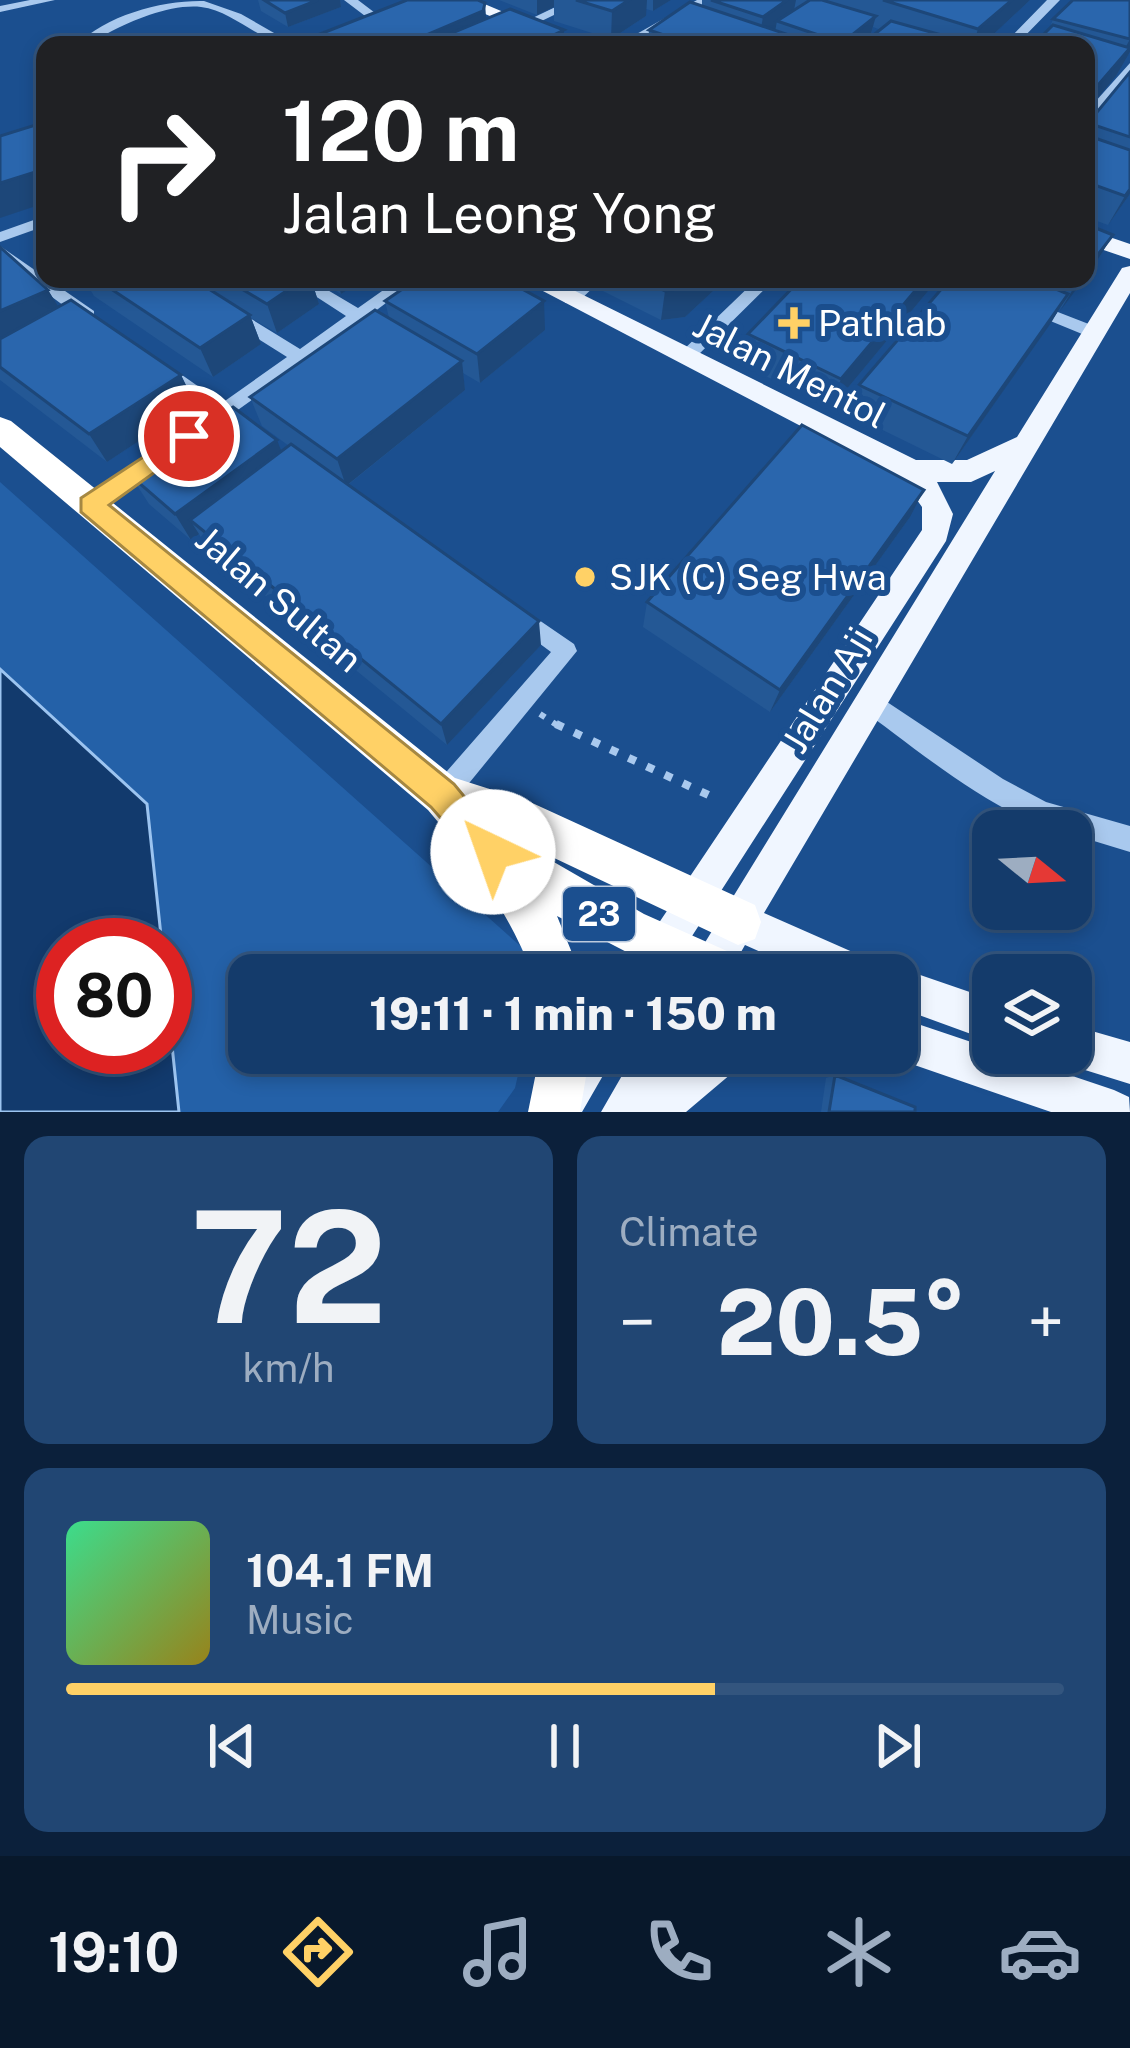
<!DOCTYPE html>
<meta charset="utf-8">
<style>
:root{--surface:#143b6b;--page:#214673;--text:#f1f3f6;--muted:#9dadc1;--line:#33557e;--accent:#ffd166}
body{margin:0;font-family:"Public Sans",sans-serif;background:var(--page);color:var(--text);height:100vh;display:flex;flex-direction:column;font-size:45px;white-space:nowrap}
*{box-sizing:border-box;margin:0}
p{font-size:39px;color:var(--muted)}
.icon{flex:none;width:66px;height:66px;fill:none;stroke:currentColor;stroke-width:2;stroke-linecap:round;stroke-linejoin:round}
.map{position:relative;height:1112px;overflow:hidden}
.sheet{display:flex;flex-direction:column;gap:24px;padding:24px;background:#0b203b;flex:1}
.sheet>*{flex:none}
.guide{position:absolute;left:36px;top:36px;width:1059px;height:252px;border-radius:24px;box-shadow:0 6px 18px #0003,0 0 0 3px var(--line);background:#202124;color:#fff;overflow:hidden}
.needle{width:78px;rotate:108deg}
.controls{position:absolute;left:972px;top:810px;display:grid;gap:24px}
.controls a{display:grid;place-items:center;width:120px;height:120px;border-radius:24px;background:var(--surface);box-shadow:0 6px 18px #0003,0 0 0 3px var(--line);font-size:60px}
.speed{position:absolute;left:36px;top:918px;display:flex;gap:24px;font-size:60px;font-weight:700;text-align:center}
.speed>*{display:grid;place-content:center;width:156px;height:156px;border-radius:50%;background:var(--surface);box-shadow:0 6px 18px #0003,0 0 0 3px var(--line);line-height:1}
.speed .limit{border:18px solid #d22;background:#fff;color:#111}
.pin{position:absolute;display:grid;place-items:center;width:102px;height:102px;color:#fff;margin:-51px;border:6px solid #fff;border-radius:50%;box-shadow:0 3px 12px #0007}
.me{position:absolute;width:132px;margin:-66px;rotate:318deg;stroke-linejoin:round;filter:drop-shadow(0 0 9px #0008)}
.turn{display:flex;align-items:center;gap:42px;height:252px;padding:0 48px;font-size:54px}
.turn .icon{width:156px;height:156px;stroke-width:2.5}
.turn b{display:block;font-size:84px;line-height:102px}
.big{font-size:90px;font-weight:800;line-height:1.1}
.sheet .card{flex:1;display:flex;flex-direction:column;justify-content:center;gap:18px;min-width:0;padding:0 42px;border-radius:24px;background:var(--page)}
.sheet .dial{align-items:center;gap:0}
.dial b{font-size:156px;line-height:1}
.song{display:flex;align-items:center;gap:36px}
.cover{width:144px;height:144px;border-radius:18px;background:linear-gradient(135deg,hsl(150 70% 55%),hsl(50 70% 35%))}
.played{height:12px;border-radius:6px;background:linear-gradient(90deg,var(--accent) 65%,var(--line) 65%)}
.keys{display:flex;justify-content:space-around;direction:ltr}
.heat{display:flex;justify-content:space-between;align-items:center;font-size:66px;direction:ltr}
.sheet .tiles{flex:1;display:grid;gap:24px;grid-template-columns:1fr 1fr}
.card:last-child{grid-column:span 2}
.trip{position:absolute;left:228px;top:954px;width:690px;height:120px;border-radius:24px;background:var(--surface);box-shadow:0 6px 18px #0003,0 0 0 3px var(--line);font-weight:800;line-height:120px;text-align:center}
.tabs{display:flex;height:192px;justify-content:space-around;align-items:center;background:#08182b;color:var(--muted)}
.tabs .icon{width:84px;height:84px}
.tabs .current{color:var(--accent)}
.tabs b{font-size:54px;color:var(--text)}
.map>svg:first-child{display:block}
.green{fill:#2461a8}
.water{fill:#123a6d;stroke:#9cc4f0;stroke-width:3}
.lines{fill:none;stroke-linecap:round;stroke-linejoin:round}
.path-far1{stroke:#a9c9ee;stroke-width:6;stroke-dasharray:6 9;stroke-linecap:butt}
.path{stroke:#a9c9ee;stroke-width:8;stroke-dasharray:8 12;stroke-linecap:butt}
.minor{fill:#a9c9ee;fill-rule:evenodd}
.major{fill:#f0f6ff;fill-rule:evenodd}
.highway{fill:#fff;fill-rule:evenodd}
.wall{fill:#245895;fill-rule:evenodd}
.shaded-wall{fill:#1d4779}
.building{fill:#2a66ad;stroke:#1d4779;stroke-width:3}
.route{fill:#ffd166;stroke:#a68842;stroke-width:3}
.poi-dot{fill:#ffd166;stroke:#1b4f8f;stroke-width:4.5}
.labels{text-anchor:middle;stroke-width:12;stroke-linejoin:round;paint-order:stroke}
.shield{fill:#1b4f8f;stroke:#bbcadd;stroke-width:3}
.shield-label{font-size:33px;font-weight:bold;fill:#fff}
.poi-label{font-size:36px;fill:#fff;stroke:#1b4f8f;text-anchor:start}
.street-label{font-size:36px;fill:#fff;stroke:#1b4f8f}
</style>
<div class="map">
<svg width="1130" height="1112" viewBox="0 0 1130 1112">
<rect width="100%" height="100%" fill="#1b4f8f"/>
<path class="green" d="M0 482 536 960V975H249V1053H523L515 1088 498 1112H179L147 805 0 669Z"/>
<path class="water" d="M0 669 147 804 162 945H63V1047H165V979L179 1112H0Z"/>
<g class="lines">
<path class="path-far1" d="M540 714 560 727"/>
<path class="path" d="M556 724 719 800"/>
<path class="minor" d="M30 0H55L0 12V6Z
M344 0H358L383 19 373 22Z
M570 0H585L492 45H476Z
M697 0H712L632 45H617Z
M1047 0H1060L1016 45H1003Z
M204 1 241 14 295 45C261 45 235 11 201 7 172 4 135 19 110 32 98 38 91 45 77 45 106 15 163 0 204 1Z
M1130 63V75L1091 124 1086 125V112Z
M45 216V226L0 242V232Z
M0 246 94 311V319H82L0 259Z
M289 279H309L358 308 399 279H418L370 315 378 322 375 326 359 323 235 412 252 428 250 433H236L222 422 98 511H84L81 505 84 499 208 412 160 376V368H172L222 403 287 357 228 320V312H240L300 349 346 316Z
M584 279H602L577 303H565V295Z
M757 279H775L691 362H679V354Z
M1032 302 1099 328 1102 332 1099 336H1087L1026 311V303Z
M517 605 574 644 577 651 452 804 443 807 434 804 430 795 434 786 551 652 509 621 506 614 509 607Z
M869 690 1003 779 1046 802 1130 826V852L1071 834V831C1013 831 909 743 861 709L857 701 861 693Z"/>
<path class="major" d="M452 0H475L582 45H558Z
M1086 229 1130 244V259L1086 244Z
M1130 266V293L764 913 873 961 879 975H813L745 945 728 975H685L995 471 971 482H937L953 514 946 541 667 975H624L922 530V507L902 479 520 279H551L916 460H967L1017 437 1122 268Z
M897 967 993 1000V1042L897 1007V975H882Z
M897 1017 1114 1090 1129 1097 1130 1112H1051L897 1059 883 1053H897Z
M1071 1025 1130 1042V1084L1056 1061 1053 1053H1071Z
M570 1053H616L582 1112H552L545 1097Z
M635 1053H680L675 1066 690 1053H744L738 1068 686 1112H601Z"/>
<path class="highway" d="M0 417 11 421 455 778 530 802 755 905 761 922 755 939 738 945 514 839 644 914 727 951 731 975H671L557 916 581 975H533C508 910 472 862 428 810L0 447Z
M540 1053H590L580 1112H528Z"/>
</g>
<path class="wall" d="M258 0H340L341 7 288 27 261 11Z
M499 0H671L653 11 646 9V16L611 39 554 21V7L537 15Z
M702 0H1030L982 45H648L649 30 702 6ZM873 27 881 30 870 38Z
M1130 0V52L1116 76 1049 30 1053 19Z
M1130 72V194L1108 225 1086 217V128Z
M0 247 48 290 58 307 181 375 195 404 107 462 0 380Z
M84 279H311L319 304 277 333 251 318 261 344 213 377 94 296Z
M316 279H365L341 294Z
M599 279H726L685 317 661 320 599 289Z
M801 279H938L831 408 741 364 748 334Z
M950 279H1084L1059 310 952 464 848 413 859 385Z
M385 301 545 330 480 383 463 373 465 390 348 485 541 645 447 745 206 547 199 534 191 540 149 504 131 476 281 452 289 446 262 426 250 397 389 318Z
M910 517 770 712 643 627 647 602Z
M835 1075 915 1112H821L826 1078Z"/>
<path class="shaded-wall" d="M318 0H340L341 7 288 27 285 13Z
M537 0H554V7L537 15Z
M629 0H647L646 16 611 39 612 11Z
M653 0H671L653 11Z
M787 0H796L792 20 777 21 775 32 758 45 763 17Z
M1012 0H1030L982 45H973L978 29Z
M485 3 487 30 472 45H403Z
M876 16 868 44 841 45 842 43Z
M564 30V45H532Z
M1130 39V52L1116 76 1086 112V99L1118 62Z
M45 169V203L0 218V183Z
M1130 189V194L1108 225 1125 196Z
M1113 235 1095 264 1086 276V270Z
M304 279H311L319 304 277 333 267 304Z
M337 279H365L341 294Z
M698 279H726L685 317 661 320 665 291Z
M925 279H938L831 408 841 379Z
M1079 279H1084L1060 311Z
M48 290 66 319 0 349V311Z
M1068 294 1051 323 952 464 968 436Z
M544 301 545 330 480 383 477 354Z
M250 315 261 344 213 377 200 348Z
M462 361 465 390 346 486 337 459Z
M181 375 195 404 107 462 89 434Z
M277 440 288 468 190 520 199 534 191 540 175 514Z
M924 490 910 517 770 712 780 690Z
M539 621 541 645 447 745 441 724Z"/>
<path class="building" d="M264 0H318L285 13Z
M407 0H478L485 3 483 11 403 45H292Z
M576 0H629L612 11Z
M711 0H787L763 17Z
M810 0H822L876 16 842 43 777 21Z
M883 0H1012L978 29Z
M1073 0H1130V39L1053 19Z
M690 2 819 45H693L649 30Z
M510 9 564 30 532 45H423Z
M891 21 949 37 955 45H861Z
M1053 25 1130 48 1086 99V45H1033Z
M1130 72V137L1088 123Z
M45 122V169L0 183V136Z
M1086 135 1130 150V189L1125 196 1086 182Z
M1086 224 1113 235 1086 270Z
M0 247 48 290 0 311Z
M96 279H193L250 315 200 348Z
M225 279H304L267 304Z
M417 279H504L544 301 477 354 385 301Z
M641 279H698L689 287 665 291Z
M801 279H925L841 379 748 334Z
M950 279H1032L1068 294 968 436 859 385Z
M71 300 181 375 89 434 0 367V339Z
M375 310 462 361 337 459 250 397Z
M233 407 277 440 175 514 131 476Z
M802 425 924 490 780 690 647 602Z
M291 444 539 621 441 724 190 520Z
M835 1075 915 1107V1112H829Z"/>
<path class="route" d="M189 427 201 436 197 442 109 505 454 784 510 852 505 864 493 869 481 864 431 807 81 512V498Z"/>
<g class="poi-dot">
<path d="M788 305h12v12h12v12h-12v12h-12v-12h-12v-12h12z"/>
<circle cx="585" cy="577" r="12"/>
</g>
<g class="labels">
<rect class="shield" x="563" y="887" width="72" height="54" rx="9"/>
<g class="shield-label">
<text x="599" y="926">23</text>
</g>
<g class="poi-label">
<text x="818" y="336">Pathlab</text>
<text x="609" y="590">SJK (C) Seg Hwa</text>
</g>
<g class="street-label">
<text transform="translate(790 370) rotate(27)" y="13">Jalan Mentol</text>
<text transform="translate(279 599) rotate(40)" y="13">Jalan Sultan</text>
<text transform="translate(827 690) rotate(-59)" y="13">Jalan Aji</text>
</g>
</g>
</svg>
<div class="controls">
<a><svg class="needle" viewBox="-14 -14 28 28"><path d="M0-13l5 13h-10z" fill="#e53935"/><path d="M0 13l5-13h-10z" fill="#9dadc1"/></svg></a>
<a><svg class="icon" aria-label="layers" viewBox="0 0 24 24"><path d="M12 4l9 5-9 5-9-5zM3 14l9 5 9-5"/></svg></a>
</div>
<div class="speed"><div class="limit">80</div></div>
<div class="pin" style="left:189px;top:436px;background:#d93025"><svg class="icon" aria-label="arrive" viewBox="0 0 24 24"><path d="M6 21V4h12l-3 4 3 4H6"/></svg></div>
<svg class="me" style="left:493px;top:852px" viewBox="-20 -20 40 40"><circle r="19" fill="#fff"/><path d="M0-13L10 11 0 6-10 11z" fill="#ffd166"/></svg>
<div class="trip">19:11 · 1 min · 150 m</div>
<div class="guide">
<div class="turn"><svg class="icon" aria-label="right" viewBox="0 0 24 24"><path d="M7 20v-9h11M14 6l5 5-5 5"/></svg><div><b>120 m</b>Jalan Leong Yong</div></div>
</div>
</div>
<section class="sheet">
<div class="tiles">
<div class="card dial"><b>72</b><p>km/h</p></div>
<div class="card"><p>Climate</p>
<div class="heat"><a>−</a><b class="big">20.5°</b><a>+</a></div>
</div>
<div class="card">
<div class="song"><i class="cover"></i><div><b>104.1 FM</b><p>Music</p></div></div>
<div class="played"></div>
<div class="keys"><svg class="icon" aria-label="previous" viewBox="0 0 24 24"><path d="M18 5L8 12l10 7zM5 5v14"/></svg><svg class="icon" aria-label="pause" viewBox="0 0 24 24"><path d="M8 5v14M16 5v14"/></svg><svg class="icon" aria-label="next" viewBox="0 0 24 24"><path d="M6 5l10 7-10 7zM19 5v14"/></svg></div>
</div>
</div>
</section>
<nav class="tabs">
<b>19:10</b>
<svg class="icon current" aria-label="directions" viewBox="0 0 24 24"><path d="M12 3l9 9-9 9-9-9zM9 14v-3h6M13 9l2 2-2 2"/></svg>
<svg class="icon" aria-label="music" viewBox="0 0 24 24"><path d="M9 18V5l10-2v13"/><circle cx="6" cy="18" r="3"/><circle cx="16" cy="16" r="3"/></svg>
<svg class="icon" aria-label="phone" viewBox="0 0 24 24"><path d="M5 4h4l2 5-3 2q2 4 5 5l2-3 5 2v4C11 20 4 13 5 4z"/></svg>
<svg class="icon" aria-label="climate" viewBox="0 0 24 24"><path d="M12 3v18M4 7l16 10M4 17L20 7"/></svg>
<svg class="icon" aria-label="car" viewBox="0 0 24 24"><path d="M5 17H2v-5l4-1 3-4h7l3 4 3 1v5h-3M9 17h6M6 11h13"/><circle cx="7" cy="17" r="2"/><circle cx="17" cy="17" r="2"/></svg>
</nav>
